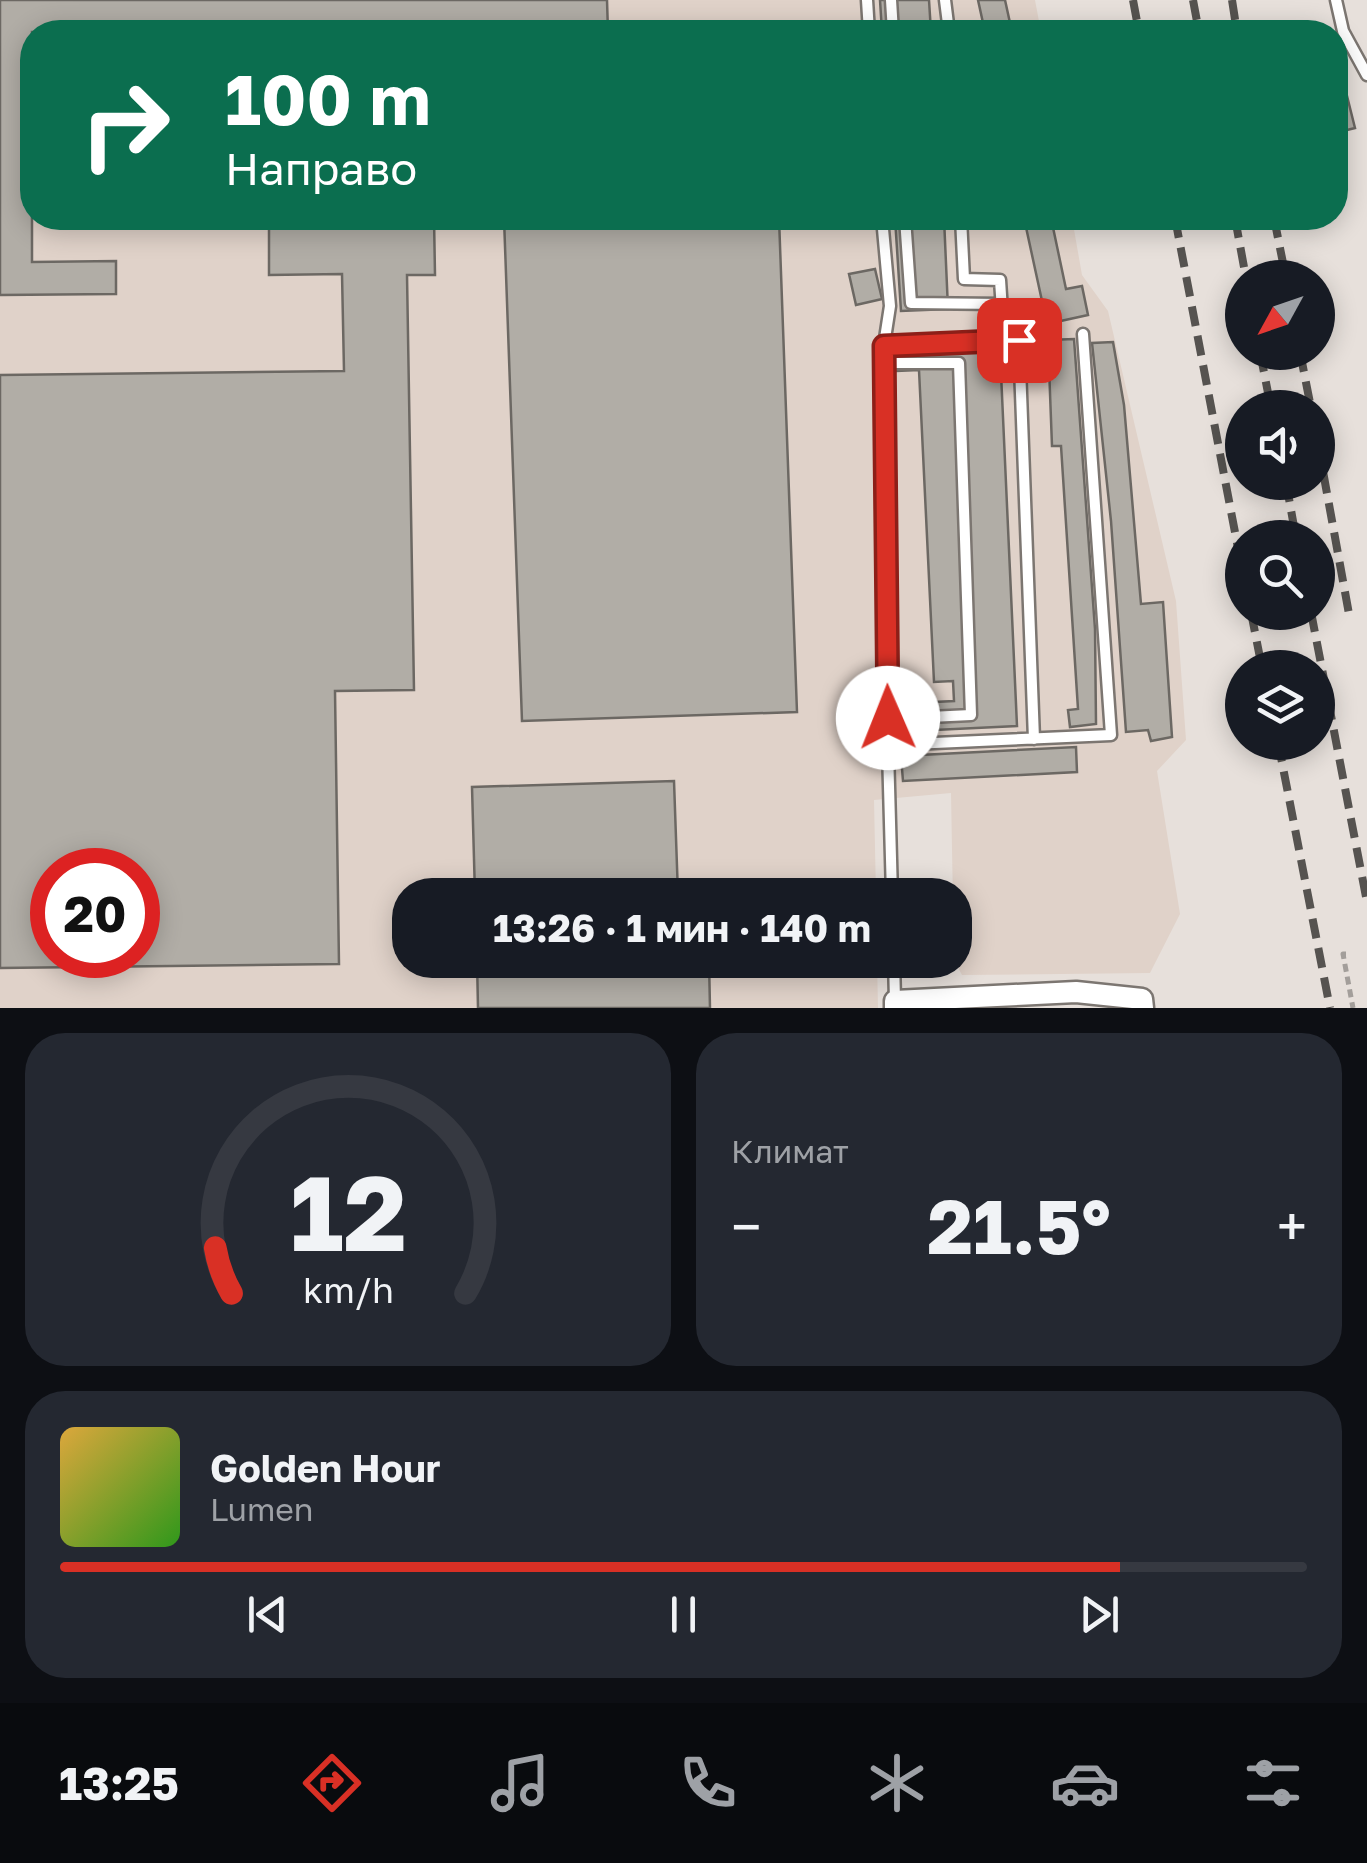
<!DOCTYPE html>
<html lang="ru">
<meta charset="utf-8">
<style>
:root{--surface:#171b24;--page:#242831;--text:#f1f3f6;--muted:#9ea1a6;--line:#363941;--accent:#d93025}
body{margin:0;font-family:"Golos Text",sans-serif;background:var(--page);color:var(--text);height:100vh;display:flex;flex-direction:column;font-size:38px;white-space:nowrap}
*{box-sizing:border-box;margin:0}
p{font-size:32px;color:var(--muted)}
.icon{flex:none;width:55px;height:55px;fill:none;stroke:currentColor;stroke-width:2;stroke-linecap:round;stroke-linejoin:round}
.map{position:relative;height:1008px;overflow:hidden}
.panel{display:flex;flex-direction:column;gap:25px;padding:25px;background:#0d0f14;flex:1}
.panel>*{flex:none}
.hud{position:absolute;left:20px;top:20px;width:1328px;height:210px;border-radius:40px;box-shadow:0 5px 25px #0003;background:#0b6e4f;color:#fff;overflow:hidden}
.needle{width:65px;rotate:230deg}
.fabs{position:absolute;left:1225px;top:260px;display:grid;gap:20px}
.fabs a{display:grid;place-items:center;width:110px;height:110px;border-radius:50%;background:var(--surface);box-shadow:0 5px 25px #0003;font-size:50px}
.speed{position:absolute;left:30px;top:848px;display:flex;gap:20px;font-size:50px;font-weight:700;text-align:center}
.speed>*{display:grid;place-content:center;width:130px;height:130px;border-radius:50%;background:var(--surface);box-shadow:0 5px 25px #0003;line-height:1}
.speed .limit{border:15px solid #d22;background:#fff;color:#111}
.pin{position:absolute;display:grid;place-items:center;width:85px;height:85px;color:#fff;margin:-42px;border-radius:20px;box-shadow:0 5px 15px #0006}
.me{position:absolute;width:110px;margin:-55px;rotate:359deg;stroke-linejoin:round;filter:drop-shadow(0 0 8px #0008)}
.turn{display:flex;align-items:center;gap:35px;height:210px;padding:0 40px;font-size:45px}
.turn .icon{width:130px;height:130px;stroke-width:2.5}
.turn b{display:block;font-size:70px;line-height:85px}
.big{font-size:75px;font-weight:700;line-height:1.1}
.panel .card{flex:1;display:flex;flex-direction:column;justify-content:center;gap:15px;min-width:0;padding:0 35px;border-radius:40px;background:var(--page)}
.panel .dial{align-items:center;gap:0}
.dial svg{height:260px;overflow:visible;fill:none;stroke:var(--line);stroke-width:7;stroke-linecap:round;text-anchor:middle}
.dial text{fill:var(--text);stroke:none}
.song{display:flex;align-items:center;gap:30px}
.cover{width:120px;height:120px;border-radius:15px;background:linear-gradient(135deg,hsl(40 70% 55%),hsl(110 70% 35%))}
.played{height:10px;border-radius:5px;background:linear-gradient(90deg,var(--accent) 85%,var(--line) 85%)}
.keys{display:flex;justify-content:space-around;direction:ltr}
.heat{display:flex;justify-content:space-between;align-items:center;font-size:55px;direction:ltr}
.panel .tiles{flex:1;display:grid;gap:25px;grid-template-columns:1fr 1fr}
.card:last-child{grid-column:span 2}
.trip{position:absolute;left:392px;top:878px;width:580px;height:100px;border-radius:40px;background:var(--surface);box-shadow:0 5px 25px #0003;font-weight:700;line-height:100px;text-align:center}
.menu{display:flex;height:160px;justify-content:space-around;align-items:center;background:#090b0e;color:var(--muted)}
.menu .icon{width:70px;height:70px}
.menu .current{color:var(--accent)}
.menu b{font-size:45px;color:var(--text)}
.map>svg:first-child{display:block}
.built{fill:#e0d2c9;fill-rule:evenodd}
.building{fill:#b1ada6;stroke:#6c6863;stroke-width:2.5;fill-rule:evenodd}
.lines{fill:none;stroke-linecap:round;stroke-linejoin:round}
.lane-casing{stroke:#7c7671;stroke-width:15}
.street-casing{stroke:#7c7671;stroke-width:25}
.path{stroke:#a39e9a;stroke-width:5;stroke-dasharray:8 5;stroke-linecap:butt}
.lane{stroke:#fff;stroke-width:10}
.street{stroke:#fff;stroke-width:20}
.rail{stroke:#565350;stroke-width:8;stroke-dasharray:20 10;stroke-linecap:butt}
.route-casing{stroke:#8d1f18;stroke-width:25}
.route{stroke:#d93025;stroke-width:18}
</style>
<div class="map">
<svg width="1367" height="1008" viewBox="0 0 1367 1008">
<rect width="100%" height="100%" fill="#e7e0db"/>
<path class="built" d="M0 0H1035L1041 32H32V218H1072L1082 275 1108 311 1176 601 1186 740 1157 771 1180 914 1150 973 962 975 954 960 951 793 874 800 876 895H410V960H877L878 1008H0ZM52 870H138V955H52Z"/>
<path class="building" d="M0 0H607L608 32H32V262L116 261V294L0 295Z
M880 0H929L931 32H882Z
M978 0H1005L1012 32H985Z
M1344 84 1355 128 1335 133V86Z
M269 218H434L435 275H407L414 690 335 691 339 964 0 968V375L344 371 342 274 269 275ZM52 870H138V955H52Z
M504 218H779L797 712 522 721Z
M895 218H944L948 309 901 311Z
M1024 218H1051L1066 289 1082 286 1088 315 1047 324Z
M875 269 882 299 856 305 849 274Z
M1074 339 1095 629 1096 724 1070 727 1068 710 1078 709 1061 446H1052L1048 340Z
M1113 342 1124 405 1141 604 1163 602 1172 737 1151 741 1148 730 1126 732 1111 521 1092 343Z
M1000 351 1017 726 914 731 913 703 954 701 953 681 934 682 919 370 897 371 896 356Z
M1076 747 1077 772 903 781 901 756Z
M674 781 678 895H475L472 787Z
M477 960H709L710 1008H478Z"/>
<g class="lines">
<g class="lane-casing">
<path id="lane" d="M867 0 869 32
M891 0 893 32
M945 0 949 32
M1336 0 1343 31 1367 75
M882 218 890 306 884 345
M905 218 911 303 1001 304
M961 218 964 279 1000 280 1004 341
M885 363H959L971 715 888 719
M888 750 884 345 1019 340 1034 739
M892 895 888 750 912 744 1111 735 1083 334
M894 960 895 1001"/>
</g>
<g class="street-casing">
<path id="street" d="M895 1008V1001L1076 992 1142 999 1143 1008"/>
</g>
<path class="path" d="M1346 954H1343L1353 1008"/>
<use href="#lane" class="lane"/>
<use href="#street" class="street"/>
<path class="rail" d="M1133 0 1139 32
M1193 0 1199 32
M1232 0 1237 32
M1175 218 1242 569
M1235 218 1246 278
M1274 218 1286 278
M1260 352 1271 408
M1300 352 1311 408
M1318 444 1349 614
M1286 482 1296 538
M1251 612 1262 668
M1311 612 1367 902
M1278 742 1330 1008"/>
</g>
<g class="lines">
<g class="route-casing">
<path id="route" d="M888 718 884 346 1019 340"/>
</g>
<use href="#route" class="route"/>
</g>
</svg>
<div class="fabs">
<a><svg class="needle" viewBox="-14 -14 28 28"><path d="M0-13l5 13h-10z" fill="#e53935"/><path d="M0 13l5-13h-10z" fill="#9ea1a6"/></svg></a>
<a><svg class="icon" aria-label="sound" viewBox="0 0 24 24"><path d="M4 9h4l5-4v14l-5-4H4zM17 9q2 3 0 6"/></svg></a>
<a><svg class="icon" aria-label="search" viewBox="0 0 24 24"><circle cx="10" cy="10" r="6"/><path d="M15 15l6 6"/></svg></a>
<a><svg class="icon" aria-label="layers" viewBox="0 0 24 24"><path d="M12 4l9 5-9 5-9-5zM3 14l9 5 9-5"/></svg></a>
</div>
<div class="speed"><div class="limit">20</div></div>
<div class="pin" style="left:1019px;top:340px;background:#d93025"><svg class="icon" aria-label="arrive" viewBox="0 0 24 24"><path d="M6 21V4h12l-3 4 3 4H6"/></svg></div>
<svg class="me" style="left:888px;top:718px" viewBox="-20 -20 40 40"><circle r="19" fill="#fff"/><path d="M0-13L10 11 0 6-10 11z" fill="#d93025"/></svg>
<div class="trip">13:26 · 1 мин · 140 m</div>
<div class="hud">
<div class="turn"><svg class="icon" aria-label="right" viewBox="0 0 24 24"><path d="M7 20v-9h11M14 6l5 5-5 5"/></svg><div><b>100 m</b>Направо</div></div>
</div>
</div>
<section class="panel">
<div class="tiles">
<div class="card dial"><svg viewBox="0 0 100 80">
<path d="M14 69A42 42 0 1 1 86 69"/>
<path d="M14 69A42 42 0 0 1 9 55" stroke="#d93025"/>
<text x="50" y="56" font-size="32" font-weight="700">12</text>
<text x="50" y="72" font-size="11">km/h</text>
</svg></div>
<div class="card"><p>Климат</p>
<div class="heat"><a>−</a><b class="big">21.5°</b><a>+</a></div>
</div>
<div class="card">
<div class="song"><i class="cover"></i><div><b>Golden Hour</b><p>Lumen</p></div></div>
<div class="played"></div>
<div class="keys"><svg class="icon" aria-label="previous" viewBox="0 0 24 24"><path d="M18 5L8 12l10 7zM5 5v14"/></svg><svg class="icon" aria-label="pause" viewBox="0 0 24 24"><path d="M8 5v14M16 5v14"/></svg><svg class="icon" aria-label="next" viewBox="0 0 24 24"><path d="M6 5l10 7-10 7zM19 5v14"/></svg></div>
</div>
</div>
</section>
<nav class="menu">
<b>13:25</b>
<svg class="icon current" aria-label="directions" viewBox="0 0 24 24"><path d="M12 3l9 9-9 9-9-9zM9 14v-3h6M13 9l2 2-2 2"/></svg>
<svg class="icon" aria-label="music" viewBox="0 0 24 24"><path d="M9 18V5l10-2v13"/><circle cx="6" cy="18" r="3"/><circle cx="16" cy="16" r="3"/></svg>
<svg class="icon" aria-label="phone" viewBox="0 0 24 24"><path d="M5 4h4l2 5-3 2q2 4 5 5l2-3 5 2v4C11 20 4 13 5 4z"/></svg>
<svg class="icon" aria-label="climate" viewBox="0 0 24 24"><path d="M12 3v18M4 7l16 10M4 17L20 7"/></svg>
<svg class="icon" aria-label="car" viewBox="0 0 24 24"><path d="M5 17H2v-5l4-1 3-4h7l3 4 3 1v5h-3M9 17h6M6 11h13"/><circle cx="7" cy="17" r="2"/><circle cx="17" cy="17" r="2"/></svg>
<svg class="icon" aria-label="filters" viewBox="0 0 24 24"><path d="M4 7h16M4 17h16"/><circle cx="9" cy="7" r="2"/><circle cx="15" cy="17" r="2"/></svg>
</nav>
